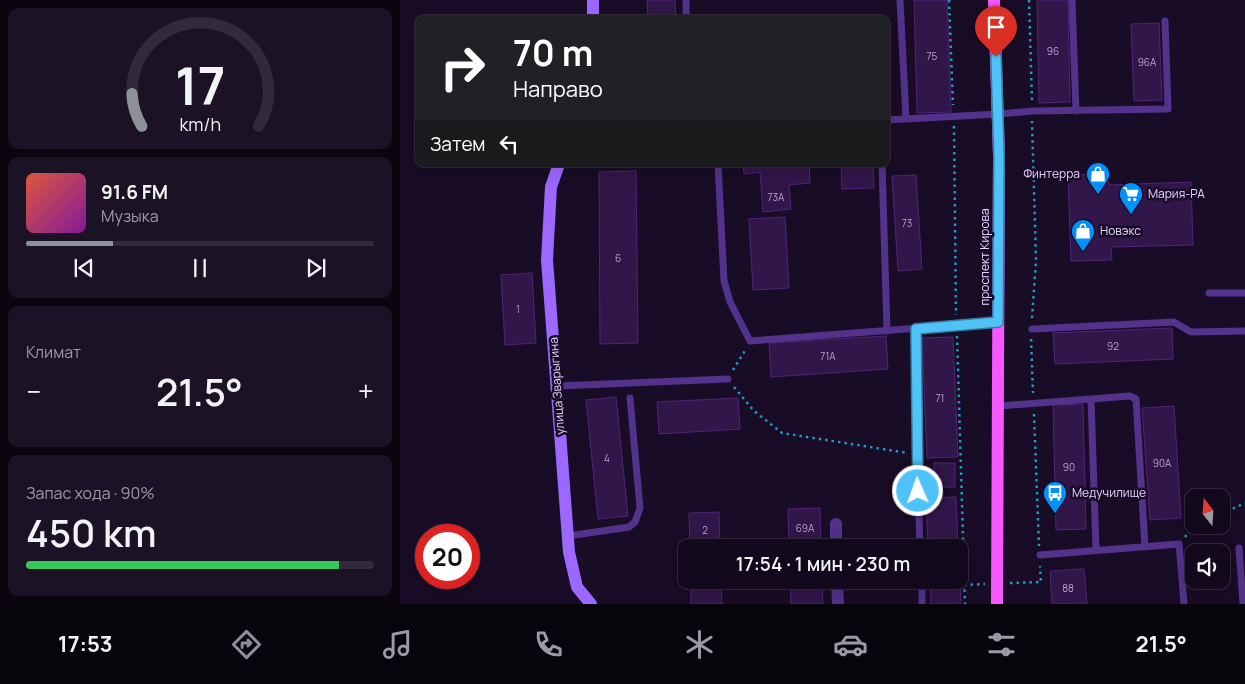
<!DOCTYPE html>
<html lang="ru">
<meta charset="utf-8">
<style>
:root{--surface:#13091c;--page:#1c1225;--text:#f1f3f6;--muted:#9d9aa3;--line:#322a3b;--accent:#8c9099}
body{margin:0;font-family:Manrope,sans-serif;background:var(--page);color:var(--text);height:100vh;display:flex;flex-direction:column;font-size:19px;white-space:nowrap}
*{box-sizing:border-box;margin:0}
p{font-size:16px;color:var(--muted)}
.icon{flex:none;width:28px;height:28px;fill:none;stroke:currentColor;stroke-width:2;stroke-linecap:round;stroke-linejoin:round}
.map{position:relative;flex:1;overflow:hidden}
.sheet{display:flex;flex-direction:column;gap:8px;padding:8px;background:#0a050f;width:400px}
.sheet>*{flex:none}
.banner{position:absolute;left:15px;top:15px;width:475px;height:152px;border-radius:10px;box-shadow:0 5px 20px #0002,0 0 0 1px var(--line);background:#202124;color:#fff;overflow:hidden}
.needle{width:32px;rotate:343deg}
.buttons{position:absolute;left:785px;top:489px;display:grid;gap:10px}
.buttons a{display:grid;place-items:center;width:45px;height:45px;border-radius:10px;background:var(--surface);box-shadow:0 5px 20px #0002,0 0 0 1px var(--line);font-size:25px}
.speed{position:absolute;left:15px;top:524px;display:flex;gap:10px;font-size:25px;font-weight:700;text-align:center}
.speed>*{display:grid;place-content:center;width:65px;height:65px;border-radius:50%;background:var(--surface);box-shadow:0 5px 20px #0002,0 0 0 1px var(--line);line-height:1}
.speed .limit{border:8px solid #d22;background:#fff;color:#111}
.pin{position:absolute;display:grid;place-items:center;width:42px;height:42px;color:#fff;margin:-51px -21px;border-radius:50% 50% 50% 0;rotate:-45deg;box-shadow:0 0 5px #0007}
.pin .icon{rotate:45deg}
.me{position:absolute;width:55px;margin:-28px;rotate:358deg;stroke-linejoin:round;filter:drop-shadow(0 0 4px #0008)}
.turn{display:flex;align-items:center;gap:18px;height:105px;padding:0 15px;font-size:22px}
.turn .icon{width:65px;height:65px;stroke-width:2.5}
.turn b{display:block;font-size:35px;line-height:42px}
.then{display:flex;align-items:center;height:48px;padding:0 15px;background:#0003;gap:10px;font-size:19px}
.big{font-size:38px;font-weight:600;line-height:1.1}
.sheet .widget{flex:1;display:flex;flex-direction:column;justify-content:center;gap:8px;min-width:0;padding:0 18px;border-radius:10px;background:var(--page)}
.sheet .dial{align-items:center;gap:0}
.dial svg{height:130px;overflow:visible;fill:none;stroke:var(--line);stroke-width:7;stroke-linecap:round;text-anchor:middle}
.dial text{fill:var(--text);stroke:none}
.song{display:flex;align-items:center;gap:15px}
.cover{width:60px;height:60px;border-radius:8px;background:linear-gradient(135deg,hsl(10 70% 55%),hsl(290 70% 35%))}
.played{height:5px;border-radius:2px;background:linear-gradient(90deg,var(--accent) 25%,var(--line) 25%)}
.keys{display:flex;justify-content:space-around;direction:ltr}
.heat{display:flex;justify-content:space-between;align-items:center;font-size:28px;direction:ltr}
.charge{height:8px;border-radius:4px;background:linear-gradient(90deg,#34c759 90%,var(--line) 0)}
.trip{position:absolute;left:278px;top:539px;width:290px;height:50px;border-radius:10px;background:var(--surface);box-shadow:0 5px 20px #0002,0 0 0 1px var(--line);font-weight:600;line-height:50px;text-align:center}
.tab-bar{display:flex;height:80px;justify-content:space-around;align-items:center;background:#08040b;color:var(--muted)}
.tab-bar .icon{width:35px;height:35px}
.tab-bar .current{color:var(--accent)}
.tab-bar b{font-size:22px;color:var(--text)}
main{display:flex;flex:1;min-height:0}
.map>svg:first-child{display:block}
.building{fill:#311649;stroke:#502578}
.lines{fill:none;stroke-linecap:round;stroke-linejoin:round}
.path{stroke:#2199c3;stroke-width:2.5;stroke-dasharray:2.5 4;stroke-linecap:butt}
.lane{stroke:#52328a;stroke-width:7}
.street{stroke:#52328a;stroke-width:12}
.secondary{stroke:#9c68ff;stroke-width:12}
.primary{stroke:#f658ff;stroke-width:12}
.route-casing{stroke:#337fa1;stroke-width:12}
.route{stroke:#4fc3f7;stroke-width:9}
.labels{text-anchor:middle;stroke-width:5;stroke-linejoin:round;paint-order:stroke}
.number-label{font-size:10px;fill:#b8a2d2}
.poi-label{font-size:12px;fill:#e5d1ff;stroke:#190c26;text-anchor:start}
.street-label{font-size:12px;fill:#e5d1ff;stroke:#190c26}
</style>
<main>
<section class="sheet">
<div class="widget dial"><svg viewBox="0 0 100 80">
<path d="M14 69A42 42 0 1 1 86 69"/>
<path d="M14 69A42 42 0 0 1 8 49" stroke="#8c9099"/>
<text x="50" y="56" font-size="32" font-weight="700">17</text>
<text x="50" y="72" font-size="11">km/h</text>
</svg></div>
<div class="widget">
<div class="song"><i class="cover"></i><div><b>91.6 FM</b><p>Музыка</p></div></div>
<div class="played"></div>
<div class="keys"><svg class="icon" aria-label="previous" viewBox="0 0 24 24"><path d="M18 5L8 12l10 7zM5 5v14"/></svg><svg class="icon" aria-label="pause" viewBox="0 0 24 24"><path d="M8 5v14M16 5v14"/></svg><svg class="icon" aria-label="next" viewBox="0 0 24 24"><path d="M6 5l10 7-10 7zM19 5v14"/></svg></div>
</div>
<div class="widget"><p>Климат</p>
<div class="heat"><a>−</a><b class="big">21.5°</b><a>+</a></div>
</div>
<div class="widget"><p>Запас хода · 90%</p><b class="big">450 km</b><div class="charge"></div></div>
</section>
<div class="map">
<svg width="845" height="604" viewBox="0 0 845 604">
<rect width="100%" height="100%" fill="#190c26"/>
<path class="building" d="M247 0H275L276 19H248Z
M514 0H547L551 112 517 113Z
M637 0H668L670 102 639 103Z
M759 23 762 100 734 101 731 24Z
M343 164H409L410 183 389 185 391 209 363 212 360 172 344 174Z
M441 164H473L474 188 442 189Z
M236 171 238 343 200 344 199 172Z
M708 174 709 185 791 182 793 245 711 247 712 260 671 261 668 175Z
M516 175 522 269 498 271 492 176Z
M385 217 389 288 353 290 349 219Z
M132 273 136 343 105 345 101 275Z
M772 328 773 359 655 364 653 333Z
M486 336 488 369 371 377 369 343Z
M553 337 558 457 527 458 522 338Z
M216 397 228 516 198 519 186 400Z
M338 398 340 429 259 434 257 402Z
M683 404 686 529 656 530 653 405Z
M774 406 781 518 750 520 742 408Z
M534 463H555V487H534Z
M556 497 558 548H528L526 498Z
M420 508 421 548H389L388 509Z
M319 512 320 548H290L289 513Z
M559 554 561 604H531L530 580H559Z
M684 569 687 604H652L650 571Z
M291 580H321L322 604H291Z
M390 580H422L423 604H391Z"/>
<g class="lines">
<path class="path" d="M549 0 553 105
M629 0 632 101
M554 126 556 315
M632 318 636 260 632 121
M557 336 565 604
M631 339 633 393
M333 370 346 349
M334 387 354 411 382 433 508 453
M634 414 639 546
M821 514 845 503
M785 537 790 530 800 525
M610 583 641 582 640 566
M564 585 585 584"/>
<path class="lane" d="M286 0V19
M500 0 506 119
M672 0 676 111
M486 120 598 114 632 111 768 109 765 21
M318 164 324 281 330 302 350 341 598 322
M482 164 487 331
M809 293H845
M516 329 517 454 520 548
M632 329 774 322 791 332 845 331
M157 386 328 379
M691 399 730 396 736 399 745 547
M598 406 691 399 696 550
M168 536 229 527 235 522 240 508 230 398
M839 548 843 604
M640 555 779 544 784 604
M522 580V604"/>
<path class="street" d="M436 524V548
M437 580 438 604"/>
<path class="secondary" d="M193 19V0
M159 164 151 187 147 260 169 552 177 587 191 604"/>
<path class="primary" d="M594 0 599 156 597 604"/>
</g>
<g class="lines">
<g class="route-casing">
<path id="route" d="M518 491 516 329 598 322 599 156 596 57"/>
</g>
<use href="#route" class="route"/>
</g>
<defs>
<g id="shop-pin" transform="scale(1.25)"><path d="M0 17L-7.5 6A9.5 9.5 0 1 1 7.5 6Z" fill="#0092fc" stroke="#190c26"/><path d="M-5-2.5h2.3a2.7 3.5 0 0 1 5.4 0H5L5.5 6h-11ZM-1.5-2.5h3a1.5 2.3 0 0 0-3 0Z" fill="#fff"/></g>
<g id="supermarket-pin" transform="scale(1.25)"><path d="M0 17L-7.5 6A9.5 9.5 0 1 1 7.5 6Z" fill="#0092fc" stroke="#190c26"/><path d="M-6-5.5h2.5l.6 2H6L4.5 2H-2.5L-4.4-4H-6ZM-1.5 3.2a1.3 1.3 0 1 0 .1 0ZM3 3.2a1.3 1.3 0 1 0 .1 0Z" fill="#fff"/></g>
<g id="bus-pin" transform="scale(1.25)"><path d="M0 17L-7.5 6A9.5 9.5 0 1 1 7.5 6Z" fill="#0092fc" stroke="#190c26"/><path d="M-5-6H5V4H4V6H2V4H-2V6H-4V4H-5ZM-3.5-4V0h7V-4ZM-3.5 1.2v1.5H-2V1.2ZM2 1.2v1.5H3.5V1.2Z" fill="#fff"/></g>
</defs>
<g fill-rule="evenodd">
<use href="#shop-pin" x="698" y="174"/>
<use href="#supermarket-pin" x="731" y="194"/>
<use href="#shop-pin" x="683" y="231"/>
<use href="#bus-pin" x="655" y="493"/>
</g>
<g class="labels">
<g class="number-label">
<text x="653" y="55">96</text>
<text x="532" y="60">75</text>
<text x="747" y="66">96А</text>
<text x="376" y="201">73А</text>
<text x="507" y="227">73</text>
<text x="218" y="262">6</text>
<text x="118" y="313">1</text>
<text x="713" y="350">92</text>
<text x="428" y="360">71А</text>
<text x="540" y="402">71</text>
<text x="207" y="462">4</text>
<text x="762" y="467">90А</text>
<text x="669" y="471">90</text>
<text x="405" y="532">69А</text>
<text x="305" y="534">2</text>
<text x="668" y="592">88</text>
</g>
<g class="poi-label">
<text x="680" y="178" text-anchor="end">Финтерра</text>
<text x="748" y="198">Мария-РА</text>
<text x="700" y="235">Новэкс</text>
<text x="672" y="497">Медучилище</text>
</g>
<g class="street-label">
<text transform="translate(585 257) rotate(-90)" y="4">проспект Кирова</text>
<text transform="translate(157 386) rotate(-94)" y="4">улица Зварыгина</text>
</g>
</g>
</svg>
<div class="buttons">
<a><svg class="needle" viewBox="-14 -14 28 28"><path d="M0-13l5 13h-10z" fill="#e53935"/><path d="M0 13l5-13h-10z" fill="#9d9aa3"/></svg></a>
<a><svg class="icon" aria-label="sound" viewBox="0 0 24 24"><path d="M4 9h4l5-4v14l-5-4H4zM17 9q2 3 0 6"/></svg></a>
</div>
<div class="speed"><div class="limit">20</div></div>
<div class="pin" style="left:596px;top:57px;background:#d93025"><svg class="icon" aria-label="arrive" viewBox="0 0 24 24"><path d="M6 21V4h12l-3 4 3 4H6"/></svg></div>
<svg class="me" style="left:518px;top:491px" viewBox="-20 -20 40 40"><circle r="17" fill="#4fc3f7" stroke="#fff" stroke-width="3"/><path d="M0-11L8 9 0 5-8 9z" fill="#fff"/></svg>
<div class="trip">17:54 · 1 мин · 230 m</div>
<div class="banner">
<div class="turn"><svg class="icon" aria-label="right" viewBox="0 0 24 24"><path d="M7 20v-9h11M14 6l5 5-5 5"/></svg><div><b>70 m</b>Направо</div></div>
<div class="then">Затем<svg class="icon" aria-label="left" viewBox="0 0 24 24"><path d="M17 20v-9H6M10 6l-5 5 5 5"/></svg></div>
</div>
</div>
</main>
<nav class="tab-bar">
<b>17:53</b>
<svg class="icon current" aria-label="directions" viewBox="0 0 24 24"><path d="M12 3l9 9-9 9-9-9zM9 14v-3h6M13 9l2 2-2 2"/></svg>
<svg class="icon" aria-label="music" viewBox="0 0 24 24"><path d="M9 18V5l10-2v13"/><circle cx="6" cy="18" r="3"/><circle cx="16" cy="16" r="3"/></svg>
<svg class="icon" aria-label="phone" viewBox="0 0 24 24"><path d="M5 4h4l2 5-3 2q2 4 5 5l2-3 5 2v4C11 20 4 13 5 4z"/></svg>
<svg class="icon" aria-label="climate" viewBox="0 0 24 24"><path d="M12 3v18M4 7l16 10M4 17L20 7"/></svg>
<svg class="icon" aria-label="car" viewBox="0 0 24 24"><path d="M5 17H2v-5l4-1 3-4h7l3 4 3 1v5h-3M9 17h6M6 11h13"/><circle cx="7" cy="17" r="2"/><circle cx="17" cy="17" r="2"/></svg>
<svg class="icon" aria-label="filters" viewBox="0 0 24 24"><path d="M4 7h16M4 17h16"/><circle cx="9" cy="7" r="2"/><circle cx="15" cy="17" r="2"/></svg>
<b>21.5°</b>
</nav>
